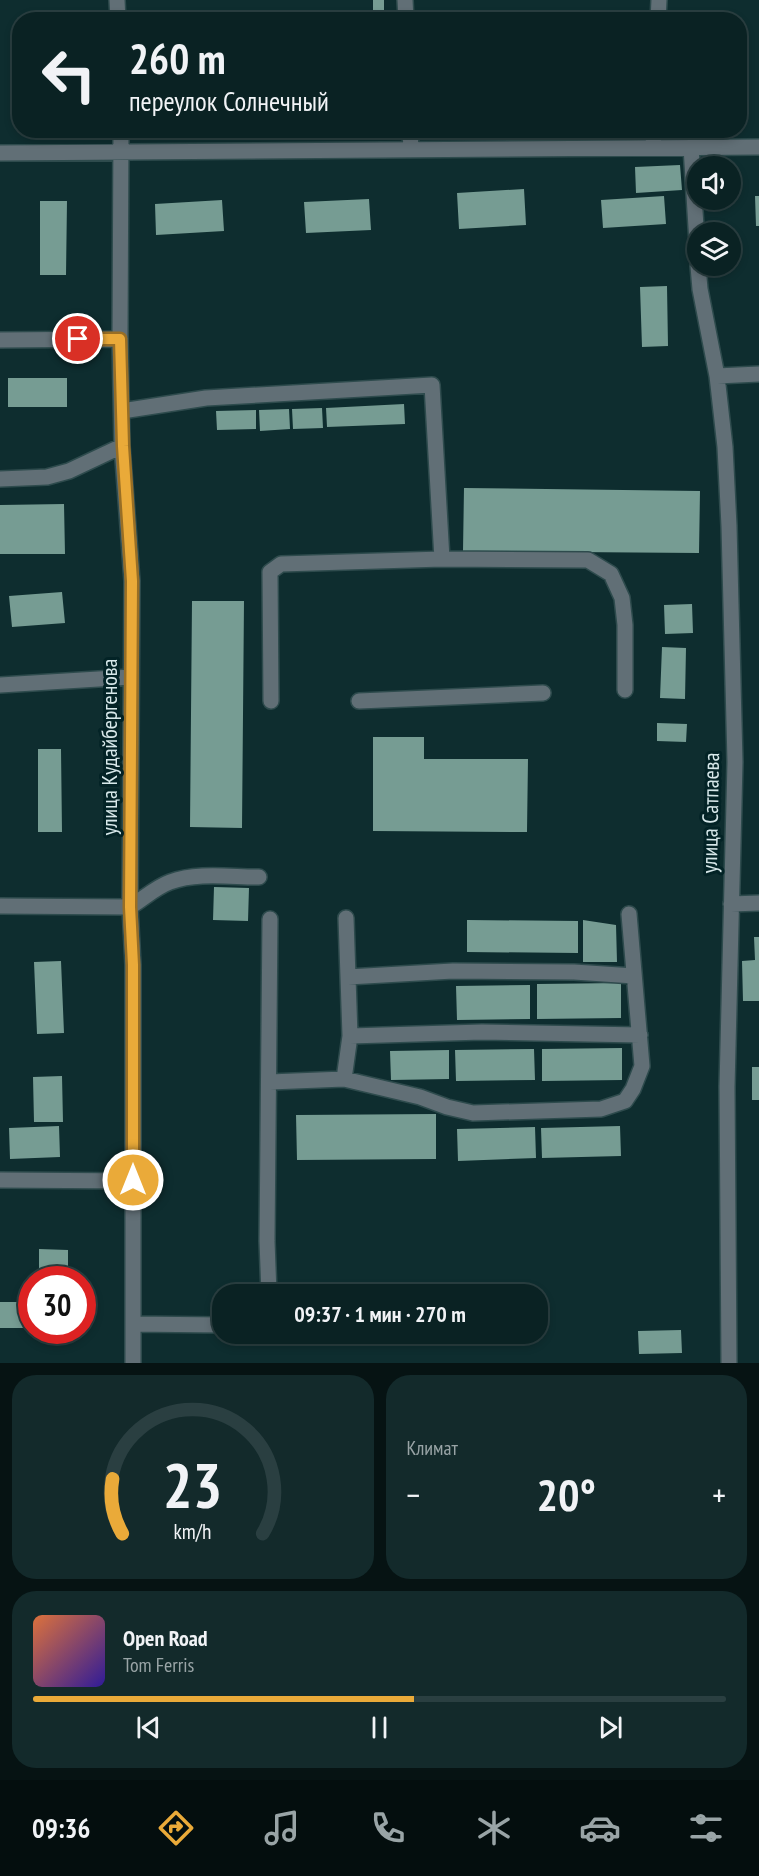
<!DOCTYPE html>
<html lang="ru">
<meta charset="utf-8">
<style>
:root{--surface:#0a2223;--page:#132a2b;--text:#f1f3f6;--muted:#99a4a6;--line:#2a3f41;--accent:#eaaa39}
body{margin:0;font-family:"PT Sans Narrow",sans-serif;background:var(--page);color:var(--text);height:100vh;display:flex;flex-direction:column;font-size:22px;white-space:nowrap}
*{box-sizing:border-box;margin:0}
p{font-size:20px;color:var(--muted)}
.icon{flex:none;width:33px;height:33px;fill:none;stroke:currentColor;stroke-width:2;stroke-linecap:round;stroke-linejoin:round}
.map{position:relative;height:1363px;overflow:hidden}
.drawer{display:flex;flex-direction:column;gap:12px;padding:12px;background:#061313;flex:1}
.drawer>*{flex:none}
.banner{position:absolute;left:12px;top:12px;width:735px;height:126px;border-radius:24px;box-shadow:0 3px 9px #0003,0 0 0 2px var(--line);background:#0a2223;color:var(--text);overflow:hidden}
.tools{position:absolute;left:687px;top:156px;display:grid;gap:12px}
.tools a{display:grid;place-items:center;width:54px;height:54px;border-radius:50%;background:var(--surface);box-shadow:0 3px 9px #0003,0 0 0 2px var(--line);font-size:30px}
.speed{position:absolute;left:18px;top:1266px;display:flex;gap:12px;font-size:30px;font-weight:700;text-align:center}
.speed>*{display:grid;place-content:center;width:78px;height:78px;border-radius:50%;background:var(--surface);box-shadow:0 3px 9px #0003,0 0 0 2px var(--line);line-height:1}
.speed .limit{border:9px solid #d22;background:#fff;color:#111}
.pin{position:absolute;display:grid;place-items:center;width:51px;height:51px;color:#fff;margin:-26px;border:3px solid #fff;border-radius:50%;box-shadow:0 2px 6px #0007}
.me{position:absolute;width:66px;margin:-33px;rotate:0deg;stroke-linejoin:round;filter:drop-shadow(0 0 4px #0008)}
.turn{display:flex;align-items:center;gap:21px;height:126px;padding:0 18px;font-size:27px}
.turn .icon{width:78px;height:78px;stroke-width:2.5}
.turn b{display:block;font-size:42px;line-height:51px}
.big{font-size:45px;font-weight:700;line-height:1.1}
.drawer .widget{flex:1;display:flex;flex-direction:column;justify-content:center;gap:9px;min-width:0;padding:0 21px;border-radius:24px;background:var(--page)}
.drawer .dial{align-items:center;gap:0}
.dial svg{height:156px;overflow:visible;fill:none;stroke:var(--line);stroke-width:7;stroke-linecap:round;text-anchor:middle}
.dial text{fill:var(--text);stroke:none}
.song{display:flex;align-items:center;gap:18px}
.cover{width:72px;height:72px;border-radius:9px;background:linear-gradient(135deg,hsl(20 70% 55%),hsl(250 70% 35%))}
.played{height:6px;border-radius:3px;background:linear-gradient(90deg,var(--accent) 55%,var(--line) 55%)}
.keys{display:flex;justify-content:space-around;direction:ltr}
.heat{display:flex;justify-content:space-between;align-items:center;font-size:33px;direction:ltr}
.drawer .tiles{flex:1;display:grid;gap:12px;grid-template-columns:1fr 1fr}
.widget:last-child{grid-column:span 2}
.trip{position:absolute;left:212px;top:1284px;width:336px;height:60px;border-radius:24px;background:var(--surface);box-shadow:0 3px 9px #0003,0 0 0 2px var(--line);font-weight:700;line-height:60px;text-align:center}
.tabs{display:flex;height:96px;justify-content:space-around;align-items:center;background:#040e0e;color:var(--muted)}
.tabs .icon{width:42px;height:42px}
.tabs .on{color:var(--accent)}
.tabs b{font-size:27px;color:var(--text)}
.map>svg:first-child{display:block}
.building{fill:#769c93}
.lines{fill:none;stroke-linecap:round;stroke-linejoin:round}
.minor-casing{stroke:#2e4b4d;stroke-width:18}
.minor{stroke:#616f76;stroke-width:15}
.route-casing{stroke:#986e25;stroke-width:15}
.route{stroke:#eaaa39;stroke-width:10}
.labels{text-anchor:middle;stroke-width:6;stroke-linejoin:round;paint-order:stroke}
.street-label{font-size:22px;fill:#d7e8ea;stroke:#032326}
</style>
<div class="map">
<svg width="759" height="1363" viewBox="0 0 759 1363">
<rect width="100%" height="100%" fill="#0e2d2f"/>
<path class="building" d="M373 0H384V12L373 13Z
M680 165 682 190 636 193 635 167Z
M524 189 526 225 459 229 457 193Z
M664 196 666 224 603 228 601 200Z
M755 196H759V226H756Z
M369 199 371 230 306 233 304 202Z
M222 200 224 231 156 235 155 204Z
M40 201H67L66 275H40Z
M667 286 668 346 642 347 640 287Z
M8 378H67V407H8Z
M404 404 405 424 327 427 326 408Z
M322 408 323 428 293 429 292 409Z
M289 409 290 429 260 431 259 410Z
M256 410V429L217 430 216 411Z
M464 488 700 491 699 553 463 551Z
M64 504 65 554H0V505Z
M62 592 65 623 12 627 9 596Z
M192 601H244L242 828 190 827Z
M692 604 693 633 665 634 664 605Z
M662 647 686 648 685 699 660 698Z
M657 723 687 724 686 742 657 741Z
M373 737H424V759H528L527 832 373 831Z
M38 749H61L62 832H38Z
M214 887 249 888 248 921 213 920Z
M467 920 578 921V953L467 952Z
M583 920 616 925 617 962H583Z
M754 937H759V1001H743L742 961 755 960Z
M61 961 64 1033 37 1034 34 962Z
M621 983V1018L537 1019V984Z
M530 985V1019L457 1020 456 986Z
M622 1048V1080L542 1081V1049Z
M534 1049 535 1080 456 1081 455 1050Z
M449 1050V1079L391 1080 390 1051Z
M752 1067H759V1100H752Z
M62 1076 63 1122H34L33 1077Z
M436 1114V1159L297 1160 296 1115Z
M59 1126 60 1157 10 1159 9 1128Z
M620 1126 621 1156 542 1158 541 1128Z
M535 1127 536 1158 458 1161 457 1129Z
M39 1249 68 1250V1280H39Z
M0 1302H32V1328H0Z
M681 1330 682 1353 639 1354 638 1331Z"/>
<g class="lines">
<g class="minor-casing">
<path id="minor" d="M117 0 118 20
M405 0 406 20
M658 20 659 0
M121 130 120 339 122 446 132 581 130 907 133 965V1363
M410 130 411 150
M653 147 654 130
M691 147 698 259
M0 153 759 147
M698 266 700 289 717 376 725 447 729 526 735 762 727 1087 729 1363
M0 340 120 339
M717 376 759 374
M122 411 206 398 432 385 442 559
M0 479 47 477 69 471 122 446
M0 685 131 677
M271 701 270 572 281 564 442 559 588 560 611 574 622 598 625 625V690
M359 701 543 693
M731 904 759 903
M0 906 130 907
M130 907C143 899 156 887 170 882 197 872 230 877 259 877
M346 918 350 1036 482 1032 640 1035
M348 977 453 971 574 972 634 976
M344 1079 350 1036
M270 1082 344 1079 420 1097 447 1107 473 1113 601 1109 625 1101 633 1089 642 1066 629 914
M0 1180 133 1181
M269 1294 267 1241 270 919
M133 1324 222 1325"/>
</g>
<use href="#minor" class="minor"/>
</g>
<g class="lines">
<g class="route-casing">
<path id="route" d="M78 339H120L123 446 132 581 130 907 133 965V1180"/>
</g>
<use href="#route" class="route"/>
</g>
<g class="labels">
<g class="street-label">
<text transform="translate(109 747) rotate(-90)" y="8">улица Кудайбергенова</text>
<text transform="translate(710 813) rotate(-89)" y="8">улица Сатпаева</text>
</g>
</g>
</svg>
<div class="tools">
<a><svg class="icon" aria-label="sound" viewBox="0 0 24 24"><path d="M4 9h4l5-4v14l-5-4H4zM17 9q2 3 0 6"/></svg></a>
<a><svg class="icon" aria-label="layers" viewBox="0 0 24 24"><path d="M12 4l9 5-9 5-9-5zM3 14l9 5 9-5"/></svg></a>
</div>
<div class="speed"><div class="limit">30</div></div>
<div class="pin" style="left:78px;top:339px;background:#d93025"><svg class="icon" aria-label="arrive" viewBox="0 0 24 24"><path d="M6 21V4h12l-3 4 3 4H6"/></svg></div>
<svg class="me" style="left:133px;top:1180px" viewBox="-20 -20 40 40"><circle r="17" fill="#eaaa39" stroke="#fff" stroke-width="3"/><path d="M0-11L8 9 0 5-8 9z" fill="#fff"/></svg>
<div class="trip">09:37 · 1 мин · 270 m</div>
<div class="banner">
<div class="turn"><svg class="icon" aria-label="left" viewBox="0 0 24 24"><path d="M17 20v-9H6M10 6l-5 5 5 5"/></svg><div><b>260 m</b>переулок Солнечный</div></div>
</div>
</div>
<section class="drawer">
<div class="tiles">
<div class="widget dial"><svg viewBox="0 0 100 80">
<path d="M14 69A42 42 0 1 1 86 69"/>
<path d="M14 69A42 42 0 0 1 9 41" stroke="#eaaa39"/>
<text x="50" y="56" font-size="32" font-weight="700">23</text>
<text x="50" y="72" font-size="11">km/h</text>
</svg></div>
<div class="widget"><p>Климат</p>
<div class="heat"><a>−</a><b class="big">20°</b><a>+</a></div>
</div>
<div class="widget">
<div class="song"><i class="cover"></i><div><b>Open Road</b><p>Tom Ferris</p></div></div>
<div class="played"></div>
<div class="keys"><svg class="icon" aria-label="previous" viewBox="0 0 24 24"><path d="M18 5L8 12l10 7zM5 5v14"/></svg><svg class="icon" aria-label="pause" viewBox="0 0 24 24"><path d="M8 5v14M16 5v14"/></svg><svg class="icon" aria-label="next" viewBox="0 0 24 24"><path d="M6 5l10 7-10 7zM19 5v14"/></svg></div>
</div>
</div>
</section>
<nav class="tabs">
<b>09:36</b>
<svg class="icon on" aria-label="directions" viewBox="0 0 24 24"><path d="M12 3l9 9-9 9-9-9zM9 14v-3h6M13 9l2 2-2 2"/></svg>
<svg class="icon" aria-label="music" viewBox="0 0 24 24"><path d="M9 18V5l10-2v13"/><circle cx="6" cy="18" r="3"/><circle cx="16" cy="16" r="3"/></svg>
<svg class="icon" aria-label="phone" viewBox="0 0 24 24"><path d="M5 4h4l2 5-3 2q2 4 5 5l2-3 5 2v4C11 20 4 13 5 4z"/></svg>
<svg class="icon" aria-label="climate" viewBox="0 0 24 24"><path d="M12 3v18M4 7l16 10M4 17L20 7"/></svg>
<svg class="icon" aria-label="car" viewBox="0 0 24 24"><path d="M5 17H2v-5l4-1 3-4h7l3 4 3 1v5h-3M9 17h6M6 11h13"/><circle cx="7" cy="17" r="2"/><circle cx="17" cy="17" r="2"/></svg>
<svg class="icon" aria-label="filters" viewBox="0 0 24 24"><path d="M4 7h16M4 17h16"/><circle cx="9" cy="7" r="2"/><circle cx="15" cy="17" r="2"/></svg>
</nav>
